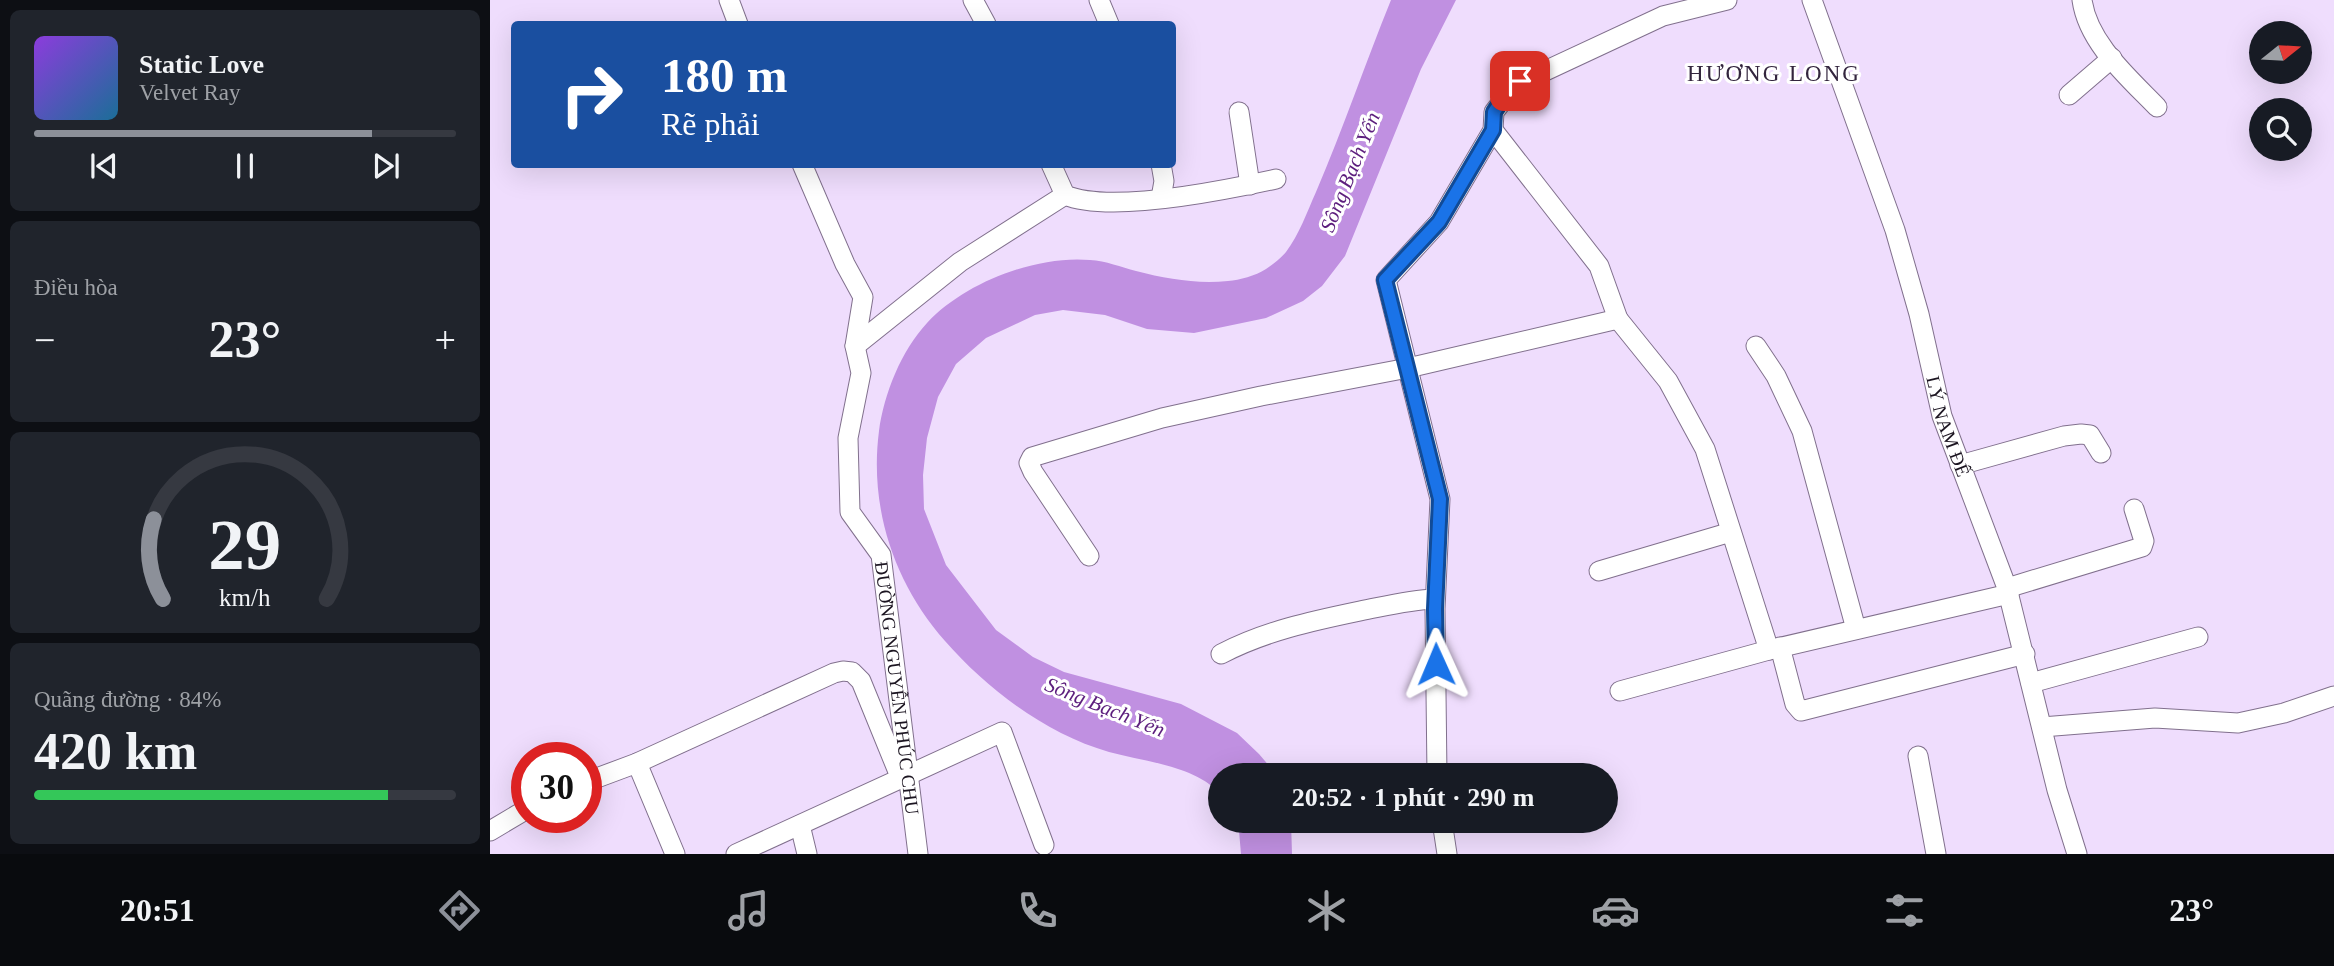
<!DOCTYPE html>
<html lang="vi">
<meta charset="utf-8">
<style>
:root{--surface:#171b24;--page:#20242c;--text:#f1f3f6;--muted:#9ea1a6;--line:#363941;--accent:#8c9099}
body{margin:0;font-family:Georgia,serif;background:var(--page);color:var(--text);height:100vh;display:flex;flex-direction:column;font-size:26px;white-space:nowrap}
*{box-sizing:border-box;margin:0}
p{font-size:23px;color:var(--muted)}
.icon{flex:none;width:38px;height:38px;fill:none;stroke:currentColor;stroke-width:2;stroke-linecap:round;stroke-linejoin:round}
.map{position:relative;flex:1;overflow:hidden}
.sheet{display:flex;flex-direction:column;gap:10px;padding:10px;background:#0d0f14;width:490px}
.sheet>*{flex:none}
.top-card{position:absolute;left:21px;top:21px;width:665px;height:147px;border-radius:7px;box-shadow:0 7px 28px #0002;background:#1a4fa0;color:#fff;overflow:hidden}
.needle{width:46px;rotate:72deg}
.buttons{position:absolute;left:1759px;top:21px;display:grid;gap:14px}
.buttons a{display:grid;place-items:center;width:63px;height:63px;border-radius:50%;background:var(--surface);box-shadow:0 7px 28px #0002;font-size:35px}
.speed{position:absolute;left:21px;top:742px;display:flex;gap:14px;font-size:35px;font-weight:700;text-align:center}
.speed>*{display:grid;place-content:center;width:91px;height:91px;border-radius:50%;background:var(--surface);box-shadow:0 7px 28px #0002;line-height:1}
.speed .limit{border:10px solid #d22;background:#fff;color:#111}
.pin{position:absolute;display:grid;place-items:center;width:60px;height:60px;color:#fff;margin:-30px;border-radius:14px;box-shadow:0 4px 10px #0006}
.me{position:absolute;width:77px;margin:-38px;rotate:359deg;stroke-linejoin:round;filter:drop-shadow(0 0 5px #0008)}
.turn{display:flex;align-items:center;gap:24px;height:147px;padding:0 35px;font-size:32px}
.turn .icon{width:91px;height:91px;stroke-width:2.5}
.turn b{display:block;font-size:49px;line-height:60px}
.big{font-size:52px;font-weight:600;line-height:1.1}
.sheet .widget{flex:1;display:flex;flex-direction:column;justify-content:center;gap:10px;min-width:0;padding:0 24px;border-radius:10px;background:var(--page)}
.sheet .dial{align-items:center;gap:0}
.dial svg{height:182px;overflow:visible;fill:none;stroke:var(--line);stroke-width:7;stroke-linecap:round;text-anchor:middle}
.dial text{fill:var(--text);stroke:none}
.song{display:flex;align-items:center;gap:21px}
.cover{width:84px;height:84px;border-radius:10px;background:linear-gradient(135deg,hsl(270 70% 55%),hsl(200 70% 35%))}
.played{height:7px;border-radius:4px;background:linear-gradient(90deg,var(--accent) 80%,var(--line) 80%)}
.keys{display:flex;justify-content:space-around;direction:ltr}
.heat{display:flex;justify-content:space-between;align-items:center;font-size:38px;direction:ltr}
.charge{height:10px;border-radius:5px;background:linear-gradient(90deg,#34c759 84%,var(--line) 0)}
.trip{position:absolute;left:718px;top:763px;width:410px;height:70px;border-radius:35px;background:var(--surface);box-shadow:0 7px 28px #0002;font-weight:600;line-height:70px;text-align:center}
.tab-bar{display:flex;height:112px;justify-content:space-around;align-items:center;background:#090b0e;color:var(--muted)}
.tab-bar .icon{width:49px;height:49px}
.tab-bar .active{color:var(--accent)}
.tab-bar b{font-size:32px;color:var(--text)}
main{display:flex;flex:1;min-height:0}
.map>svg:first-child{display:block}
.water{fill:#c090e1}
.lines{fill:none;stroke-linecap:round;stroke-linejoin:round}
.minor-casing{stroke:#81708d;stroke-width:21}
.minor{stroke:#fff;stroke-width:19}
.route-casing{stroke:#114b97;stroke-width:18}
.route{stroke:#1a73e8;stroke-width:12}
.labels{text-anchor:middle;stroke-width:6;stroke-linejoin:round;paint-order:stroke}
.street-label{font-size:19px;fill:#1c1521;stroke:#fff}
.water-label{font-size:21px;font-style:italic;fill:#5c1e7d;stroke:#fff}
.quarter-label{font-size:23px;letter-spacing:2px;fill:#33253e;stroke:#fff}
</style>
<main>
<section class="sheet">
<div class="widget">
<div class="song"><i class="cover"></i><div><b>Static Love</b><p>Velvet Ray</p></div></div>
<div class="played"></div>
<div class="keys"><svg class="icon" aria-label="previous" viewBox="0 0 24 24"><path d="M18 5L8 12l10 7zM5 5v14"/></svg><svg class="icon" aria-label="pause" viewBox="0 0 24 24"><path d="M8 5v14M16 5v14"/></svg><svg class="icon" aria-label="next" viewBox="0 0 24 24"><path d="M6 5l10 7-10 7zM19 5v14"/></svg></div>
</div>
<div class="widget"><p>Điều hòa</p>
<div class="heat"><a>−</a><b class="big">23°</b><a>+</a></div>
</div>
<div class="widget dial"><svg viewBox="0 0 100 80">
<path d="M14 69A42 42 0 1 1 86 69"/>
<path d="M14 69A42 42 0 0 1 10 34" stroke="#8c9099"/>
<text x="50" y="56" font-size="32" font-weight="700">29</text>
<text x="50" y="72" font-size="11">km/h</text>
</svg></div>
<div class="widget"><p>Quãng đường · 84%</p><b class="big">420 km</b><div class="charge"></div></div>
</section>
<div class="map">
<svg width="1844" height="854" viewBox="0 0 1844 854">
<rect width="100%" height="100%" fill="#efddfd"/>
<path class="water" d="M901 0H966L931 69 855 256 832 286 813 301 776 318 704 333 657 329 615 315 573 310 545 315 496 338 466 364 448 397 437 438 433 475 434 509 456 565 506 630 543 657 574 672 691 704 747 733 769 754 787 775H730V793C702 765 655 762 619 752 556 734 497 689 455 641 404 583 379 508 389 431 394 394 411 351 437 323 474 283 546 255 600 260 616 261 631 267 646 271 677 279 706 284 738 281 750 280 765 276 776 269 782 265 791 258 796 252 809 235 817 212 826 192 853 129 875 64 901 0Z
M746 821H801L802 854H751L749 831Z"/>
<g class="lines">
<g class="minor-casing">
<g id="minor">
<path d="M239 0 248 24"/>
<path d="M483 0 496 24"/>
<path d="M609 0 619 24"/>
<path id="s1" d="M1322 0 1405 230 1429 314 1452 416 1517 588 1567 790 1587 854"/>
<path d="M1592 0C1598 43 1638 77 1667 107"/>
<path d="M1579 95 1622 58"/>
<path d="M749 112 760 185"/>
<path d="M1003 130 1109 266 1128 319 1178 381 1215 449 1279 650"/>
<path id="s2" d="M312 164 355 264 373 297 365 346 371 373 358 438 360 512 391 555 428 854"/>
<path d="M561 164 575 195C620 214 736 190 786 179"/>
<path d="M671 164 674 181 671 198"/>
<path d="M365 346 470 262 575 195"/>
<path d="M1266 346 1286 376 1312 431 1366 629"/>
<path d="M1470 465 1574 436 1591 434 1600 435 1611 453"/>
<path d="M599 556 543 472 539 463 542 457 672 418 771 396 918 368 1128 319"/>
<path d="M1109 571 1241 532"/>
<path d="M1517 588 1652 547 1654 541 1644 509"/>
<path d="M1290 647 1305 704 1311 711 1535 654"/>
<path d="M731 654C775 631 822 621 870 611 896 606 919 600 945 599"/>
<path d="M1541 683 1708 637"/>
<path d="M1130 691 1279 650 1519 594"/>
<path d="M1552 727 1665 718 1748 723 1794 713 1844 696"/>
<path d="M1428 756 1446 854"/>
<path d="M147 763 185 854"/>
<path d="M947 775 945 609 950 499 896 280 949 222 1003 130 1004 112 1025 85 1173 16 1237 0"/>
<path d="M96 782 147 763 344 673 353 671 362 672 371 681 411 779"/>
<path d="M952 821 957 854"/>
<path d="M310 825 317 854"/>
<path d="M0 831 37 809"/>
<path d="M246 854 512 732 554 845"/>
</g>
</g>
<use href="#minor" class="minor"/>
</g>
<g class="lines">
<g class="route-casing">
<path id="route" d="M946 664 945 609 950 499 895 280 949 222 1003 130 1004 112 1016 94 1030 81"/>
</g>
<use href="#route" class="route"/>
</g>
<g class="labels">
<g class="street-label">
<text dy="7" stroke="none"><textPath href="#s1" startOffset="448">LÝ NAM ĐẾ</textPath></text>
<text dy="7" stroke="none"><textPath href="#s2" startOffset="551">ĐƯỜNG NGUYỄN PHÚC CHU</textPath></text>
</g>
<g class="water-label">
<text transform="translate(860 172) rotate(-68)" y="7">Sông Bạch Yến</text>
<text transform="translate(615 707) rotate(22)" y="7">Sông Bạch Yến</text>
</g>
<g class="quarter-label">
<text x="1284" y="81">HƯƠNG LONG</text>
</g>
</g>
</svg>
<div class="buttons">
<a><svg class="needle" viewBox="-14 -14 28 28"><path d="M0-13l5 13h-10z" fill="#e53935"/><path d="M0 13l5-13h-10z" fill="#9ea1a6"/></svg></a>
<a><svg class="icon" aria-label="search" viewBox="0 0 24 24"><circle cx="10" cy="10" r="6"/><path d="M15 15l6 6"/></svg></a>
</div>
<div class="speed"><div class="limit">30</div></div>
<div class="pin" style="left:1030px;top:81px;background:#d93025"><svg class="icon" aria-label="arrive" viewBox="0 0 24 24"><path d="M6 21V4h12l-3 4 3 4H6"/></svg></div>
<svg class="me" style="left:946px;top:664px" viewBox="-20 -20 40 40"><path d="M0-17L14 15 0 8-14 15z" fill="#1a73e8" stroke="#fff" stroke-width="4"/></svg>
<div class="trip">20:52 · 1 phút · 290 m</div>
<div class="top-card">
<div class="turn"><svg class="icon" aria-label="right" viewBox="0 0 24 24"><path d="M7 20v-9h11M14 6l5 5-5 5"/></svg><div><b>180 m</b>Rẽ phải</div></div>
</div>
</div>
</main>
<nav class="tab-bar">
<b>20:51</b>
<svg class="icon active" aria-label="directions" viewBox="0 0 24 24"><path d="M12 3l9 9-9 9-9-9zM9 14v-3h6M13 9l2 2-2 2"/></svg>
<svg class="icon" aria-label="music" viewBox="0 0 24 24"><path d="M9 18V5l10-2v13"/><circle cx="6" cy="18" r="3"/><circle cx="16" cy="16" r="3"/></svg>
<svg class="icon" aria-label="phone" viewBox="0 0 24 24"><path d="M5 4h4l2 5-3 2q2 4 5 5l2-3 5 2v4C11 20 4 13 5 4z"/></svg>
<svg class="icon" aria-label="climate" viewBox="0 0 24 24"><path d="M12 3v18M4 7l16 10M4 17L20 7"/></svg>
<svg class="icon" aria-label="car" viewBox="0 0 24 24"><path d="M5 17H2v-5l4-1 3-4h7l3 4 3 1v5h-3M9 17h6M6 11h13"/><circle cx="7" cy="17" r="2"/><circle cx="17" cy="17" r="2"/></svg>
<svg class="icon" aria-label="filters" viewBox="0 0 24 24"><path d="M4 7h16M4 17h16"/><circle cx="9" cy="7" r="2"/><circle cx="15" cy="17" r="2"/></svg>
<b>23°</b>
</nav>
